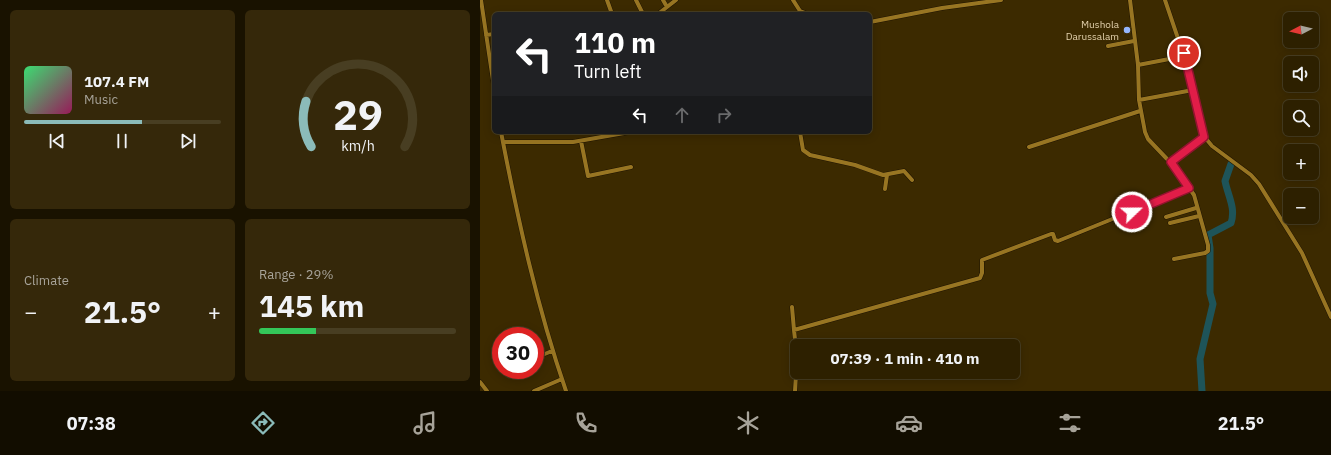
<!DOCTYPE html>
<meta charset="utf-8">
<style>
:root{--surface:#2d2000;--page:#35280a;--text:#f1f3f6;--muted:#a7a399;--line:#483e22;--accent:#8bbbb9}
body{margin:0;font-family:"IBM Plex Sans",sans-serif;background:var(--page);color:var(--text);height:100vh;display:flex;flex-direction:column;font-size:15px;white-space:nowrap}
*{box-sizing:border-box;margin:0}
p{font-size:13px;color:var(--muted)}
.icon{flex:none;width:22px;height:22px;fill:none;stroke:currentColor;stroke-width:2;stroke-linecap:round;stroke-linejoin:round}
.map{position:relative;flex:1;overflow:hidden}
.panel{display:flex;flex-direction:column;gap:10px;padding:10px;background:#191200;width:480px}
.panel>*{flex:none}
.guide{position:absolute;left:12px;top:12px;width:380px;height:122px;border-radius:6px;box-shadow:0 2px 10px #0003,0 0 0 1px var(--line);background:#202124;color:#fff;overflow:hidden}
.needle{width:26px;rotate:263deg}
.controls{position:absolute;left:803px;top:12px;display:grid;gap:8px}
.controls a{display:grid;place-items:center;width:36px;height:36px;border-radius:6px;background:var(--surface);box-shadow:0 2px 10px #0003,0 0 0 1px var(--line);font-size:20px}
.speed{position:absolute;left:12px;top:327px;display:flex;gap:8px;font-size:20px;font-weight:700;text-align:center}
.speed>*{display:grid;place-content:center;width:52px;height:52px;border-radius:50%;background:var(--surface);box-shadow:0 2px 10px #0003,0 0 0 1px var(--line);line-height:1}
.speed .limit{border:6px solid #d22;background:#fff;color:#111}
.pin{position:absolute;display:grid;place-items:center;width:34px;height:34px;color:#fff;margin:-17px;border:2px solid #fff;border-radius:50%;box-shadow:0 1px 4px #0007}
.me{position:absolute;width:44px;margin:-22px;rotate:68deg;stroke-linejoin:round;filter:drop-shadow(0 0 3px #0008)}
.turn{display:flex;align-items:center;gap:14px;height:84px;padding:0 16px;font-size:18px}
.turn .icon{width:52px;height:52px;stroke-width:2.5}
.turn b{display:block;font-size:28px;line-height:34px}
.lanes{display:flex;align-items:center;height:38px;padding:0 16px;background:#0003;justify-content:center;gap:20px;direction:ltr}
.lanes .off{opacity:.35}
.big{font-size:30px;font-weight:700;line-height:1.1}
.panel .widget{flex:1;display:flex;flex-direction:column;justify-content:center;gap:6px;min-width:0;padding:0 14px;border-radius:6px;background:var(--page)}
.panel .dial{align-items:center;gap:0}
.dial svg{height:104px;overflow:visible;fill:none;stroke:var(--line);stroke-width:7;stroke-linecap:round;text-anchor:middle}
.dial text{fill:var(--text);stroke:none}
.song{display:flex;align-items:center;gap:12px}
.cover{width:48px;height:48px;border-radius:6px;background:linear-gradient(135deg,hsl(140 70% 55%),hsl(330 70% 35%))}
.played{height:4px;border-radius:2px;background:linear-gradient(90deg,var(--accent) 60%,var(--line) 60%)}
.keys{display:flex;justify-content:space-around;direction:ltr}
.heat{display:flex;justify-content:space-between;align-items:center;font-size:22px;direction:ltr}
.charge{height:6px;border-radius:3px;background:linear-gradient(90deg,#34c759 29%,var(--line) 0)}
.panel .tiles{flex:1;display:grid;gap:10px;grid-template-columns:repeat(2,1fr)}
.trip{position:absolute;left:310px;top:339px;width:230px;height:40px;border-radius:6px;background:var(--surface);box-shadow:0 2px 10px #0003,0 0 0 1px var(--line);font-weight:700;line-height:40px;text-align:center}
.tab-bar{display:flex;height:64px;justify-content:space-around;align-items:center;background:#120d00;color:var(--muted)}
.tab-bar .icon{width:28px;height:28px}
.tab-bar .current{color:var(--accent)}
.tab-bar b{font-size:18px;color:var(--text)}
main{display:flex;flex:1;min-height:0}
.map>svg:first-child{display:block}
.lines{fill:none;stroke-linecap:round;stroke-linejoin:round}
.river{stroke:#1e5459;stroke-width:7}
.minor-casing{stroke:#1f1400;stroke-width:5}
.minor{stroke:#987522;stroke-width:4}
.route-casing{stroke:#92132f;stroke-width:10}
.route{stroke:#e11d48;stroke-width:7}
.poi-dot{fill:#95b6fd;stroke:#3c2a00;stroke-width:1.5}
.labels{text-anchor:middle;stroke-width:4;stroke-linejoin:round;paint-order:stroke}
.poi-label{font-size:10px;fill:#e4d2ad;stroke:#3c2a00;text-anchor:end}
</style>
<main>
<section class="panel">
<div class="tiles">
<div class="widget">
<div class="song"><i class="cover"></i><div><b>107.4 FM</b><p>Music</p></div></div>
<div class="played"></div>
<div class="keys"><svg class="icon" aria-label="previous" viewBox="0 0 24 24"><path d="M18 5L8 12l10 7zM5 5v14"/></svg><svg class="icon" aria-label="pause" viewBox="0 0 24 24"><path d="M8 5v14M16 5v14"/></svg><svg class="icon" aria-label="next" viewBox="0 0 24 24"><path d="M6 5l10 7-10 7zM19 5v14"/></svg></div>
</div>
<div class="widget dial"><svg viewBox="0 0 100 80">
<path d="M14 69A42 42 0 1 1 86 69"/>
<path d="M14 69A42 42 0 0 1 10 34" stroke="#8bbbb9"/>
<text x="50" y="56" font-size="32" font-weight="700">29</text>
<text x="50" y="72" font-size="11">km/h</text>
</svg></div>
<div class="widget"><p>Climate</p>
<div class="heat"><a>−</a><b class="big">21.5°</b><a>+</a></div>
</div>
<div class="widget"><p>Range · 29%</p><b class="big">145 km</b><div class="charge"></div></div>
</div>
</section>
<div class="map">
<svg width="851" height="391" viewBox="0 0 851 391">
<rect width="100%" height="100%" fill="#3c2a00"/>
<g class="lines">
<path class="river" d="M722 391 720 359 733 304 730 293V248L728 235 751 223C756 208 748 196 745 181L751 164"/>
<g class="minor-casing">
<path id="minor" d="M1 0 14 87
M127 0 132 14
M156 0 163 14
M183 0 187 7
M313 0 320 11 328 14
M650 0 658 65 659 100 665 132 668 139 687 159 691 162 714 195 728 245V251L725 253 694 259
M685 0 707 65 723 135 732 146 771 175 779 184 822 253 851 317
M122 14H131
M178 14 196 0
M390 22 462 8 521 0
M6 35 14 34
M628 46 654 41
M658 65 705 56
M659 100 713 90
M21 132C38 220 57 307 86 391
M320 132 323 150 330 155 375 165 403 175 424 171 432 180
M101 141 108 176 151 167
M23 142H93L150 132
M549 147 660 111
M691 162 724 137
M405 189 407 175
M686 217 716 208
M690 223 719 216
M312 307 314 330
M55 358 72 351
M0 382 7 391
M54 391 82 379
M315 391 317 358 314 330 500 278 502 273V260L571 234H573L575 240 578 241 709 188"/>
</g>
<use href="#minor" class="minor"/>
</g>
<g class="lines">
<g class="route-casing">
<path id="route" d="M652 212 709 188 691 162 724 137 704 53"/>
</g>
<use href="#route" class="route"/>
</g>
<circle class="poi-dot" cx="647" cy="30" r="4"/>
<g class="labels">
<g class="poi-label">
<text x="639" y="28">Mushola<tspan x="639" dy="12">Darussalam</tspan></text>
</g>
</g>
</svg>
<div class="controls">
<a><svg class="needle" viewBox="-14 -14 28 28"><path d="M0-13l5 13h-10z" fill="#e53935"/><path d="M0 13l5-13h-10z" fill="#a7a399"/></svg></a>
<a><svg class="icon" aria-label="sound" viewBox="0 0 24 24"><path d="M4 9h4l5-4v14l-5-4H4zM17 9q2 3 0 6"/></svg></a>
<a><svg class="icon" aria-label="search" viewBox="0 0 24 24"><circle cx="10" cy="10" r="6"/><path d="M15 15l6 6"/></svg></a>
<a>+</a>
<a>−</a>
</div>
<div class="speed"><div class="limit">30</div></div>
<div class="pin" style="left:704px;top:53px;background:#d93025"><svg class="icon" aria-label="arrive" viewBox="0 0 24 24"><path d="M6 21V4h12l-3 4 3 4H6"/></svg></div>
<svg class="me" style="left:652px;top:212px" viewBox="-20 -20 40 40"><circle r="17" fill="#e11d48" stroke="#fff" stroke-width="3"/><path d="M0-11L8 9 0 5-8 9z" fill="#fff"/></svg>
<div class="trip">07:39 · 1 min · 410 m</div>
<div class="guide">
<div class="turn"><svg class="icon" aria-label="left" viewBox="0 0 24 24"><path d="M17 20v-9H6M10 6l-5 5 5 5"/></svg><div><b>110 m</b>Turn left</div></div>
<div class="lanes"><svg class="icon" aria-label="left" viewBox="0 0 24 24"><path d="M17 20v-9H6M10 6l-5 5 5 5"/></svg><svg class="icon off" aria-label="ahead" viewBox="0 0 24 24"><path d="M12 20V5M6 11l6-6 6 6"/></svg><svg class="icon off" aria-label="right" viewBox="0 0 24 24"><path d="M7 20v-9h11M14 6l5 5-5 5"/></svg></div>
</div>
</div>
</main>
<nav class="tab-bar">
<b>07:38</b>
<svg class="icon current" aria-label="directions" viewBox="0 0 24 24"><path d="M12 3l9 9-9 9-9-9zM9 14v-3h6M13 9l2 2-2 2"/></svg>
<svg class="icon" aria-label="music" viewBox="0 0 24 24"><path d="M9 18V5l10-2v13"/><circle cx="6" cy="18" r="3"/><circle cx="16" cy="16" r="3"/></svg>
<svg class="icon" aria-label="phone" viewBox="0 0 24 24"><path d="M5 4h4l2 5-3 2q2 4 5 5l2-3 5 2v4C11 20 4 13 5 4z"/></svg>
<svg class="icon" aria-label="climate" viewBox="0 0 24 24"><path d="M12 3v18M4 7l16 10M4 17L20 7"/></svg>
<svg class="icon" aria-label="car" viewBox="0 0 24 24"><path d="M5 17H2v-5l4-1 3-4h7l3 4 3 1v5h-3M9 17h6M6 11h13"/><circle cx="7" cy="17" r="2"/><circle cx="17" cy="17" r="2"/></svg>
<svg class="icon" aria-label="filters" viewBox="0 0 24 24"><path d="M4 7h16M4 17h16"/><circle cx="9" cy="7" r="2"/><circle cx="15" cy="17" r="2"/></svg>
<b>21.5°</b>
</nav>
